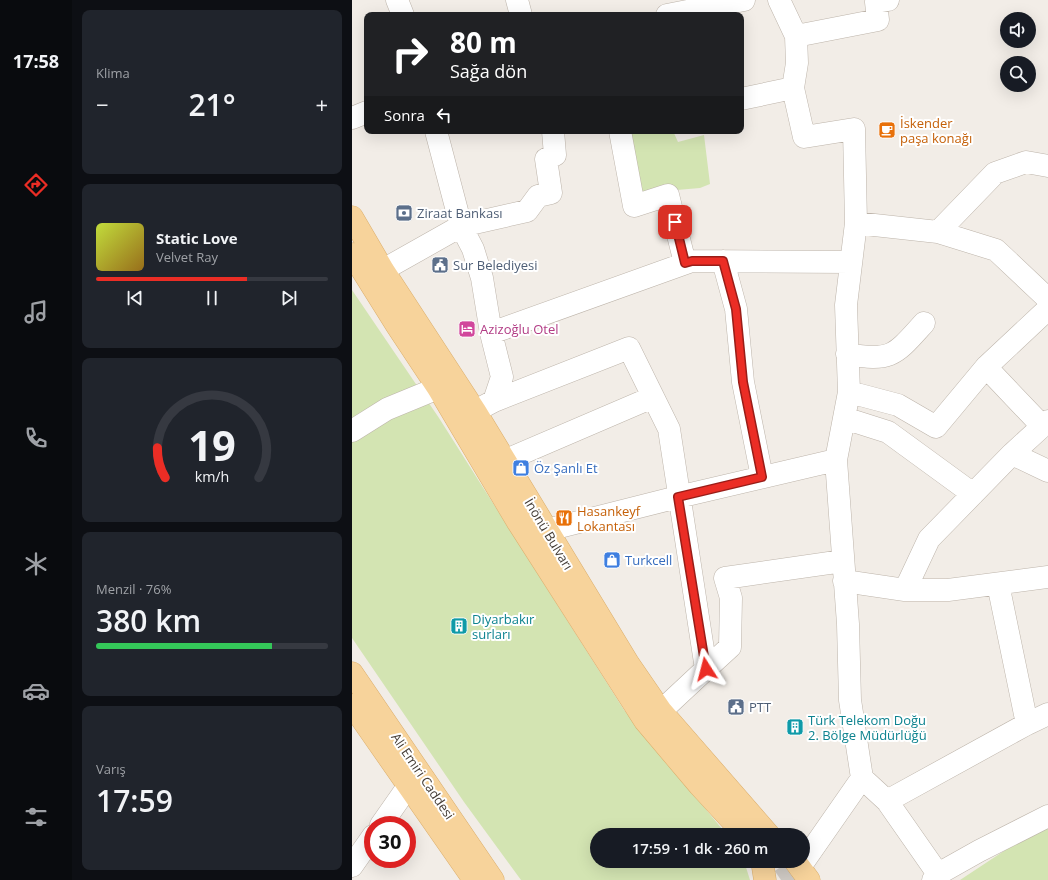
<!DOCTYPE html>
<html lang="tr">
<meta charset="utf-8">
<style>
:root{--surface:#171b24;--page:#20242c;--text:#f1f3f6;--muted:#9ea1a6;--line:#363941;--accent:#eb2d25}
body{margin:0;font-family:"Open Sans",sans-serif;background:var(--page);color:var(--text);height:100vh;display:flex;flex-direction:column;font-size:15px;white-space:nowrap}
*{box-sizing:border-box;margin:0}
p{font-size:13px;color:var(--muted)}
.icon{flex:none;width:22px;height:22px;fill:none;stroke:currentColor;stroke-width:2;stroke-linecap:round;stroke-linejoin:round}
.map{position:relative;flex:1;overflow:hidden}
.side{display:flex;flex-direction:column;gap:10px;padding:10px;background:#0d0f14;width:280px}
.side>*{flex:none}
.banner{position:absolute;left:12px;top:12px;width:380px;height:122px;border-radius:8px;box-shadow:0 4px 16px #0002;background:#202124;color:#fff;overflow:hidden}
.fabs{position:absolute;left:648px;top:12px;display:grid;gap:8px}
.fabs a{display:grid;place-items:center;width:36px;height:36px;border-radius:50%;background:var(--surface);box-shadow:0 4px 16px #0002;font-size:20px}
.speed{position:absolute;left:12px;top:816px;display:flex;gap:8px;font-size:20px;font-weight:700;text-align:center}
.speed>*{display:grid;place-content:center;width:52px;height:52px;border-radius:50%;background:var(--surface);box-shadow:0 4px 16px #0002;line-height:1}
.speed .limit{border:6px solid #d22;background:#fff;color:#111}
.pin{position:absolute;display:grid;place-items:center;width:34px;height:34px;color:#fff;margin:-17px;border-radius:8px;box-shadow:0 2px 6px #0006}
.me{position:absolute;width:44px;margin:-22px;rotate:351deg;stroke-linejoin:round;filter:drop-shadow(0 0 3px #0008)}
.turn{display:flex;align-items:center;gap:14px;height:84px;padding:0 20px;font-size:18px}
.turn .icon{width:52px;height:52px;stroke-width:2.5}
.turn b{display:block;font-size:28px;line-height:34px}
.then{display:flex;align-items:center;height:38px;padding:0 20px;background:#0003;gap:8px;font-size:15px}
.big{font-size:30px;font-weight:600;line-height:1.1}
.side .card{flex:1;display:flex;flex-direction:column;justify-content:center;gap:6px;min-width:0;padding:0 14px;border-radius:8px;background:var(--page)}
.side .dial{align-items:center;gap:0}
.dial svg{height:104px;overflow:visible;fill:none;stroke:var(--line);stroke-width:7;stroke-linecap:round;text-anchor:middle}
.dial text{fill:var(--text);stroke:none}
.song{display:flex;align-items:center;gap:12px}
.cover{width:48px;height:48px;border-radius:6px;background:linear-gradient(135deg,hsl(70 70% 55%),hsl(40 70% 35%))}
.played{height:4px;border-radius:2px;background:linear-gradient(90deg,var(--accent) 65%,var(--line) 65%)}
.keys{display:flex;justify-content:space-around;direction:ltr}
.heat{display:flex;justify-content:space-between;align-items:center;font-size:22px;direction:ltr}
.charge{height:6px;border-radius:3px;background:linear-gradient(90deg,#34c759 76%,var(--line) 0)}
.trip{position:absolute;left:238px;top:828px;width:220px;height:40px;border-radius:20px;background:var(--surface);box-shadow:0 4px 16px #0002;font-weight:600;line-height:40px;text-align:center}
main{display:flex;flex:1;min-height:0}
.tab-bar{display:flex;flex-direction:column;width:72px;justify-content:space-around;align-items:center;background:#090b0e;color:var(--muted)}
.tab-bar .icon{width:28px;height:28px}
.tab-bar .active{color:var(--accent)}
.tab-bar b{font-size:18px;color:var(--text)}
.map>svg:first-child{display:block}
.green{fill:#d3e4b2}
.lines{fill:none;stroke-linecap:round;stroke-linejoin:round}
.major-tunnel{stroke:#cfcac4;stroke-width:22;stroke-dasharray:22 11;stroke-linecap:butt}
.minor-casing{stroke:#bdb4aa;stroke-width:23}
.major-casing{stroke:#dbae6c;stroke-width:23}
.minor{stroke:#fff;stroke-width:22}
.major{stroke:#f7d39b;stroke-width:22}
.route-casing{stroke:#991d18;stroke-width:10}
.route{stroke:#eb2d25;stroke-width:7}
.labels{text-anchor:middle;stroke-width:4;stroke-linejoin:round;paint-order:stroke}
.food-label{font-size:13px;fill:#c56008;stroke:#fff;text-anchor:start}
.service-label{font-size:13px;fill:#4e5e75;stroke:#fff;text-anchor:start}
.hotel-label{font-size:13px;fill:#b23c85;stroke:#fff;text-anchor:start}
.shop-label{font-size:13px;fill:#366cbe;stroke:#fff;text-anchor:start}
.street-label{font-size:13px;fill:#453d36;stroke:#fff}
.culture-label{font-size:13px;fill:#0d838f;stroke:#fff;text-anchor:start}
</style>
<main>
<nav class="tab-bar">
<b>17:58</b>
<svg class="icon active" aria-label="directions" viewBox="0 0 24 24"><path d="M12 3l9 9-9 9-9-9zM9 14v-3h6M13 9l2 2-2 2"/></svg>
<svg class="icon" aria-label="music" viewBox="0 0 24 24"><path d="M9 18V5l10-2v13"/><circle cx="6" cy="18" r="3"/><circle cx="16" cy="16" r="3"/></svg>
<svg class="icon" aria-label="phone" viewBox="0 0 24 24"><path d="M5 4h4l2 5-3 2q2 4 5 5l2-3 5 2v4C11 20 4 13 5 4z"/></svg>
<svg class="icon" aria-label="climate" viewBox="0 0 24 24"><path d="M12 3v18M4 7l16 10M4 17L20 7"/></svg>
<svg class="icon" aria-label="car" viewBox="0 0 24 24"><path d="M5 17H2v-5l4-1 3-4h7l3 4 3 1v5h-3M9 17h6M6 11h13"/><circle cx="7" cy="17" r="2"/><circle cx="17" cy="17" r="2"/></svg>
<svg class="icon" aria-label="filters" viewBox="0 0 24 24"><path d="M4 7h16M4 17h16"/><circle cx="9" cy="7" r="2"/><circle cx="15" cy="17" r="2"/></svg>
</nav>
<section class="side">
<div class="card"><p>Klima</p>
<div class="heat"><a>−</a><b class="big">21°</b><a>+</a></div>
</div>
<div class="card">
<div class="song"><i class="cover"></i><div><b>Static Love</b><p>Velvet Ray</p></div></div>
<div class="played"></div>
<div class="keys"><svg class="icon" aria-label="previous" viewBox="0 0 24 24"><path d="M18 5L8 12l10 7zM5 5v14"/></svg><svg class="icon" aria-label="pause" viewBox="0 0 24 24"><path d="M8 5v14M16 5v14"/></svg><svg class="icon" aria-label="next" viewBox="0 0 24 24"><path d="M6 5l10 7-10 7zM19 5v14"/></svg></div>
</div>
<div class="card dial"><svg viewBox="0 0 100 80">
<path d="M14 69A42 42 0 1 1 86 69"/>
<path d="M14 69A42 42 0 0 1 8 46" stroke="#eb2d25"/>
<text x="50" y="56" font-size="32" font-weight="700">19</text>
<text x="50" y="72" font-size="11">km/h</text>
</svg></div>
<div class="card"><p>Menzil · 76%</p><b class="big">380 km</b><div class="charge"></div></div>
<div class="card"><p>Varış</p><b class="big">17:59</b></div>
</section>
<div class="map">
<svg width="696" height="880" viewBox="0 0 696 880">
<rect width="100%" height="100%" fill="#f2ede7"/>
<path class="green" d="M274 131H321L326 142 352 135 358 184 348 188 290 193Z
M0 290 87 418 272 710 375 835H245V861H392L398 880H169L112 802 0 638Z
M696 824V880H608L681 832Z"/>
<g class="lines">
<path class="major-tunnel" d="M429 880 448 867"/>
<g class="minor-casing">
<path id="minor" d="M45 0 51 15
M165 0 169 15
M427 0 444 36 445 63 441 88 452 137 502 129 504 223 494 305 497 392 484 460 496 624 498 700 510 778 448 867
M315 15 392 0
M444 36 526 20 524 2 536 0
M389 99 441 88
M0 118 15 112
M84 131 109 226 121 249 130 278 139 333 150 377 142 401
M268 131 282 206 316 195 333 263
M504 223 586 232 643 173 674 162 696 166
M586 232 644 250 696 299
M371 261 384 309 391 382 410 477
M31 270 109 226 175 211 186 196 199 193 194 159 203 155 201 131
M139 333 340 261 499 262
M495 354C540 362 543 355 572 323
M634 367 696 309
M497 392 546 405 584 427 634 367 690 426
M123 411 142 401 277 348 317 429 354 669 309 711
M492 418 536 432 621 494
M0 431 35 409 86 388
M660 454 696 421
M152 461 301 397
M195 530 326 497 484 460
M492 581 553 590H596L696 577
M553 590 577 539 660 454 696 471
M354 669 378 647 379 598 373 578 491 561
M675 724 696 714
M510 778 535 801 675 724 646 584
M535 801 586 874
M29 825 57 785 65 771
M0 866 21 836
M581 880 586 874 627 851 696 816"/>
</g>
<g class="major-casing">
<path id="major" d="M0 217 31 270 123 411 276 663 309 711 417 835
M0 254 45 326 86 388 165 521 293 721 347 785 393 835
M0 673 141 880
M0 705 122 880
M410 861 413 880
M443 861 457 880"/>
</g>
<use href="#minor" class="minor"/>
<use href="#major" class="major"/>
</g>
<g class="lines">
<g class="route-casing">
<path id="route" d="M323 222 333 263 340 261H371L384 309 391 382 410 477 326 497 354 669"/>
</g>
<use href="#route" class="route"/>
</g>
<defs>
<g id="cafe-square" transform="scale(0.9)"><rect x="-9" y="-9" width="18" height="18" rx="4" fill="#e8710a" stroke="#fff"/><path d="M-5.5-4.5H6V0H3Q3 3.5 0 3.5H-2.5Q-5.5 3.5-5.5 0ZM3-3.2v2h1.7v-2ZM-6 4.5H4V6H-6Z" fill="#fff"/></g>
<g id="bank-square" transform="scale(0.9)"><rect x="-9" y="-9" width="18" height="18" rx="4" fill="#5c6f8a" stroke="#fff"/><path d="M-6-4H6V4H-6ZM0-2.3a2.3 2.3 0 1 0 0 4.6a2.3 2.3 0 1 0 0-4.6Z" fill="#fff"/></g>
<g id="civic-square" transform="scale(0.9)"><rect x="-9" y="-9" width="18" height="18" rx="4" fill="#5c6f8a" stroke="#fff"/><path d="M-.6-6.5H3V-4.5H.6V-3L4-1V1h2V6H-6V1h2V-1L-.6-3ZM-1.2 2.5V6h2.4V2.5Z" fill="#fff"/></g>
<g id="hotel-square" transform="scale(0.9)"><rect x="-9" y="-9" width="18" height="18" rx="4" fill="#d1479c" stroke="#fff"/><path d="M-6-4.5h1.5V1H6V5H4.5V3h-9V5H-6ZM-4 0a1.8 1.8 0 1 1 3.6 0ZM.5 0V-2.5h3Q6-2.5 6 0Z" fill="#fff"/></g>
<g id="shop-square" transform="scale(0.9)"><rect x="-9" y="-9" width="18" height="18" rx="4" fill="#3f7fe0" stroke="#fff"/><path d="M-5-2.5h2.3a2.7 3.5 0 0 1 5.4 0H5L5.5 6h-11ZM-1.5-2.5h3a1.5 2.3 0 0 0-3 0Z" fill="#fff"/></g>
<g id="restaurant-square" transform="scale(0.9)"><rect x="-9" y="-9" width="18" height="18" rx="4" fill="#e8710a" stroke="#fff"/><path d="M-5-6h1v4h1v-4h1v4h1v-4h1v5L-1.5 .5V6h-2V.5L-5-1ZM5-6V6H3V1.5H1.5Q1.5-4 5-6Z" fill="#fff"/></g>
<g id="building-square" transform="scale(0.9)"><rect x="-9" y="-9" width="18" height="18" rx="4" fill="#0f9aa8" stroke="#fff"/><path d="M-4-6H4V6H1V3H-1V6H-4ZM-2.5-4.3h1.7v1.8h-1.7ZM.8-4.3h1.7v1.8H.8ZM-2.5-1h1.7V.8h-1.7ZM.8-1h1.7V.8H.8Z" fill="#fff"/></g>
</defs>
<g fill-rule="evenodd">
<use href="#cafe-square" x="535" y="130"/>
<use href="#bank-square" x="52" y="213"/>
<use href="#civic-square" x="88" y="265"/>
<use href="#hotel-square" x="115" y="329"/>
<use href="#shop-square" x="169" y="468"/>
<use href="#restaurant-square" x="212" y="518"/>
<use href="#shop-square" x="260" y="560"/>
<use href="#building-square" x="107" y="626"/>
<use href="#civic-square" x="384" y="707"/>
<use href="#building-square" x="443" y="727"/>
</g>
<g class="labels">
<g class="food-label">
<text x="548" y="128">İskender<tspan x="548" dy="15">paşa konağı</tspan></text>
<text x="225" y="516">Hasankeyf<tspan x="225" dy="15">Lokantası</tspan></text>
</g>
<g class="service-label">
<text x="65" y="218">Ziraat Bankası</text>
<text x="101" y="270">Sur Belediyesi</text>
<text x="397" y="712">PTT</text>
</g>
<g class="hotel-label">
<text x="128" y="334">Azizoğlu Otel</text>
</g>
<g class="shop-label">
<text x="182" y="473">Öz Şanlı Et</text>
<text x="273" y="565">Turkcell</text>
</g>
<g class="street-label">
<text transform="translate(197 534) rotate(59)" y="5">İnönü Bulvarı</text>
<text transform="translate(71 776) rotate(56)" y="5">Ali Emiri Caddesi</text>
</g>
<g class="culture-label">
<text x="120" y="624">Diyarbakır<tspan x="120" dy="15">surları</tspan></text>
<text x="456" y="725">Türk Telekom Doğu<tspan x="456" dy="15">2. Bölge Müdürlüğü</tspan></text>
</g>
</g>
</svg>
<div class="fabs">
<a><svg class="icon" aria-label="sound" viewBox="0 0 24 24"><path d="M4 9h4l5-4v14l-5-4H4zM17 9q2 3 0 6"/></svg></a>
<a><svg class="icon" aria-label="search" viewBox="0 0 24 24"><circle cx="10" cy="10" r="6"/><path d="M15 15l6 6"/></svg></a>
</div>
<div class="speed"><div class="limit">30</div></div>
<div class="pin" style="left:323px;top:222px;background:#d93025"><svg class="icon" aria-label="arrive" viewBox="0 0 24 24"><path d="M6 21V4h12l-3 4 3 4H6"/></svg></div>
<svg class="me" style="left:354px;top:669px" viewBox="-20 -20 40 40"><path d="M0-17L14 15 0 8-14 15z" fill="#eb2d25" stroke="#fff" stroke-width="4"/></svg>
<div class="trip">17:59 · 1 dk · 260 m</div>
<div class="banner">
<div class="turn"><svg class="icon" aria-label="right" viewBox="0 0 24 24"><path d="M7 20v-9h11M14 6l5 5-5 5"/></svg><div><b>80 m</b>Sağa dön</div></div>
<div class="then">Sonra<svg class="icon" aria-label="left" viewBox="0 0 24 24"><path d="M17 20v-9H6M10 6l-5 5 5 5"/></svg></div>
</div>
</div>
</main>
